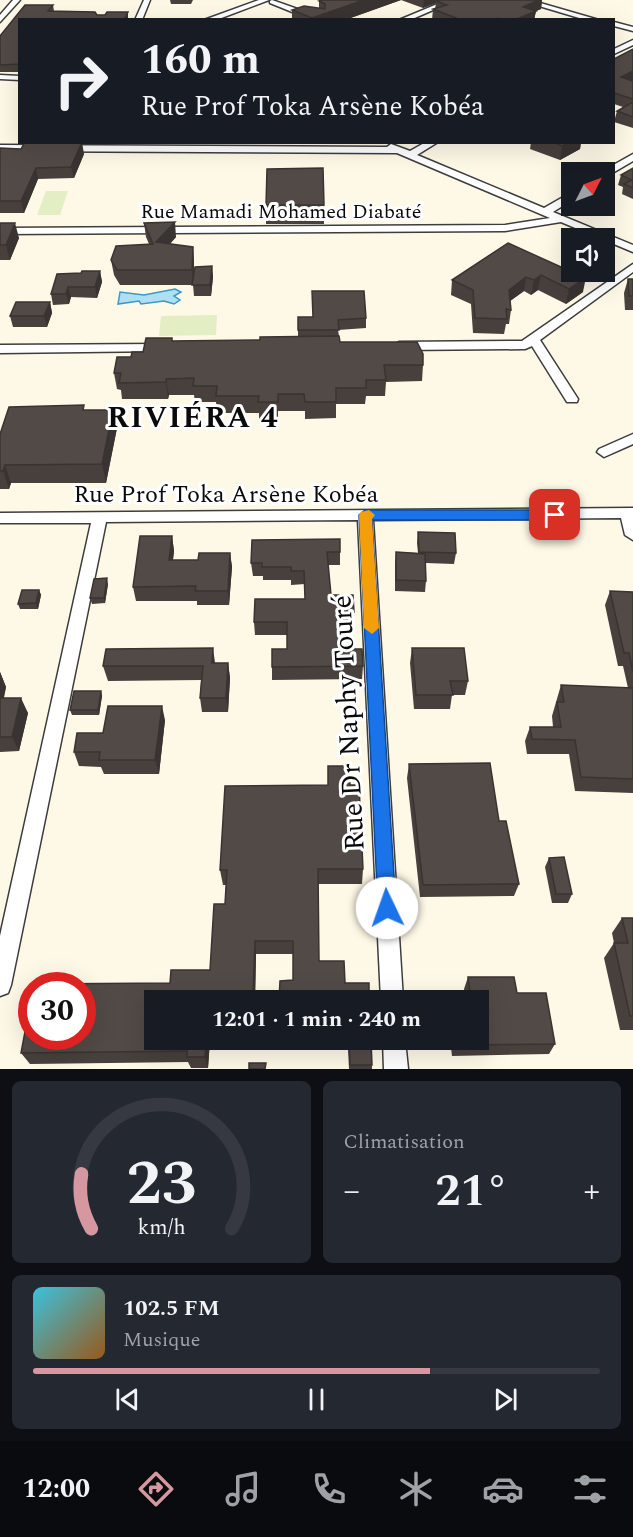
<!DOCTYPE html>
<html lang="fr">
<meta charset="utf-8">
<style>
:root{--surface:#171b24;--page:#242831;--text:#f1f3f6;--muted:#9ea1a6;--line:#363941;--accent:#d598a1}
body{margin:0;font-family:Spectral,serif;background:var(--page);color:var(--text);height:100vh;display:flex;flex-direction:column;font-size:22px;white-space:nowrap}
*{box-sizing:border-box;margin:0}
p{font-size:20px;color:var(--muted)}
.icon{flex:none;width:33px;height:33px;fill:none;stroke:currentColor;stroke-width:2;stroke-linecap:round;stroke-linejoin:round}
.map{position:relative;height:1069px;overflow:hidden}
.sheet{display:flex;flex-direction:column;gap:12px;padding:12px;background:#0d0f14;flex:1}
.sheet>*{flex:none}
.banner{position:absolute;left:18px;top:18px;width:597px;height:126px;border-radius:0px;box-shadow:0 6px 24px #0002;background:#171b24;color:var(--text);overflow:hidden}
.needle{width:39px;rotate:48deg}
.fabs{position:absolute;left:561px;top:162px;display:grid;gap:12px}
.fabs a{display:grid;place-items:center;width:54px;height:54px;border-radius:0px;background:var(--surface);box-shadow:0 6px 24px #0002;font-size:30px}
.speed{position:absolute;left:18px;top:972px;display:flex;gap:12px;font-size:30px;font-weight:700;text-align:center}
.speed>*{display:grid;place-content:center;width:78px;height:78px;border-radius:50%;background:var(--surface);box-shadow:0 6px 24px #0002;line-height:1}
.speed .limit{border:9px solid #d22;background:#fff;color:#111}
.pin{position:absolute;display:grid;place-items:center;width:51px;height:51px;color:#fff;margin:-26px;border-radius:12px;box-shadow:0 3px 9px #0006}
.me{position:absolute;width:66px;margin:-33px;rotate:357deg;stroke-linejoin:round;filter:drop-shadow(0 0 4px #0008)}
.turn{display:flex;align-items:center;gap:21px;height:126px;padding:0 24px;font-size:27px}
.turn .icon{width:78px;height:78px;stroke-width:2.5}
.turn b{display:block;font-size:42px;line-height:51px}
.big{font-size:45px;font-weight:700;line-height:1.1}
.sheet .tile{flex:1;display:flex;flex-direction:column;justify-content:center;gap:9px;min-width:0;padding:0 21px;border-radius:9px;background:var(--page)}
.sheet .dial{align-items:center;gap:0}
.dial svg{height:156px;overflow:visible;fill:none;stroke:var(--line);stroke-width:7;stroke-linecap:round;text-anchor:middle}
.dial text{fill:var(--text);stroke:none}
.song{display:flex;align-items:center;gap:18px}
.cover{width:72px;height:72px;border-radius:9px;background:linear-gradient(135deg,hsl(190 70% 55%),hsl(30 70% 35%))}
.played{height:6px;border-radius:3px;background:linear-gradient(90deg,var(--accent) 70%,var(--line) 70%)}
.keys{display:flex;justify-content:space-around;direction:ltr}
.heat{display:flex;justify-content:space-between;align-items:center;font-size:33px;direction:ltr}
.sheet .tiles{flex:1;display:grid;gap:12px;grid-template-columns:1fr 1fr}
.tile:last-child{grid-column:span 2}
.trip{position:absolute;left:144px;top:990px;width:345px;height:60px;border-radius:0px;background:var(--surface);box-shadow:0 6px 24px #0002;font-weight:700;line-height:60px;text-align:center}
.tabs{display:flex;height:96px;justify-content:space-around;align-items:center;background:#090b0e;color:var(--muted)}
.tabs .icon{width:42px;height:42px}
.tabs .current{color:var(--accent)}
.tabs b{font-size:27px;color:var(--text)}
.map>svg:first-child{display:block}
.pitch{fill:#e3eec5}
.water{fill:#aedff3;stroke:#389ac8;stroke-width:1.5}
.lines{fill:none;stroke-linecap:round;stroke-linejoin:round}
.street-casing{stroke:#3d3d3d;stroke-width:3}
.street{fill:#fff;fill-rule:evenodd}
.wall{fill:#47403c}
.shaded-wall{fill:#393431}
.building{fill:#524a46;stroke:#393431;stroke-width:1.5}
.route{fill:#1a73e8;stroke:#114b97;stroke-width:1.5}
.slow{fill:#f59e0b}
.labels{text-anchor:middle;stroke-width:6;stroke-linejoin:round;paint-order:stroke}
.far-street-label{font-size:20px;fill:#0a0a0a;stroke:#fff}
.street-label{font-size:24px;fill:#0a0a0a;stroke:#fff}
.near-street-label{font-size:28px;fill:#0a0a0a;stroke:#fff}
.district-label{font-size:30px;font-weight:bold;letter-spacing:1.5px;fill:#0a0a0a;stroke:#fff}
</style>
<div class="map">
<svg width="633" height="1069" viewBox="0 0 633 1069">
<rect width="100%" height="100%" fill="#fef8e7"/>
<path class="pitch" d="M46 191H68L60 215H37Z
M217 315 216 335 159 336 161 316Z"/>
<path class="water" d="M175 289 181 292 174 296 180 300 174 304 164 301 141 304 139 301 118 304 120 292 144 295Z"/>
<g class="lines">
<g class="street-casing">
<path id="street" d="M13 0H20L0 22V15Z
M144 0H150L142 20H135Z
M259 0H269L216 20H204Z
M272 0 323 18V20H312L270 3V1Z
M447 0H456L410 20H399Z
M519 0H530L599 20H586Z
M614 22 633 27V31L614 26Z
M633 40V45L614 54V49Z
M0 75 20 76V80L0 79Z
M426 142H438L417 155 544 208 572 192V200L553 212 633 245V252L561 222 505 231 0 234V228L505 225 550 218 397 153 0 151V145L387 147 391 144 410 151Z
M633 154V161L604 178V172H601Z
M633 264V272L540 340 578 399 577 402H567L532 346 525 349 399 350 393 346 399 342 522 341Z
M162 344 166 345V351L0 353V345Z
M633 434V444L604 457 597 452 599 449Z
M633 508V540L625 535 621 518 373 520 403 1000H381L358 520 106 522 11 985 8 993 0 996V936L91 523H0V513Z
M383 1040H405L408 1069H384Z"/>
</g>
<use href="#street" class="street"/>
</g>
<path class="wall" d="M170 0H193L191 4H171Z
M322 0H542L541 9 536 11 534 20H432L433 9H435L436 3 423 8 401 0 345 20H292V10L319 8V1Z
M25 5H53L54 11 95 12 97 15H105L107 12H128V20H20V72H0V36Z
M633 49V80L631 81H633V128L614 122 617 111 623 107 614 104V59Z
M531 142H581L580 149 560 160 530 149Z
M0 148 84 154 74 178 38 179 24 213H0Z
M633 168V199L622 194 623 187 618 185 621 175Z
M266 205H324V224H266Z
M0 223 19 238 10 260H0Z
M144 223 176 237 170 244 193 247 194 262V276L212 266 213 277 211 296H194L193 285H120L114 275 111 260 149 244 146 237Z
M508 243 583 292 566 304 538 290 531 295 524 291 510 301 511 310 509 324H506L504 334 473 333 471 304 451 295 452 280Z
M100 271 102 282 97 298 71 297 69 304 53 305 51 294Z
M628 279H633V310H625L624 293Z
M50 302 52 313 47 327H13L10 316Z
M298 317 366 318V328L338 330 340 342 423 365 422 381 386 382 385 396H366L365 404H336V418L305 419V411H278V418L259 419V413H217L216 402H195L194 395H169L168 399H122L121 390 117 389 114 373 131 357 173 341 260 340 298 337Z
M85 410H113L117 428 106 483H11L9 489H0V434Z
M418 532 456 553 454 564 426 563V581L425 592 395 591V563L396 552 418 553 417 543Z
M172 536 174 551 173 560H198L230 553 232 567 229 605H197V601H136L133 587Z
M252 540 340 552V565H328L331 595 354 612 353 626H339L340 649 363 666 362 679 272 680V667L287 649V635H255L254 622 305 599V584L291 585V580H263V576H253L251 563Z
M108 584 105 603 92 604 90 598Z
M39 590 41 595 38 609H20L18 604Z
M610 591 633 592V793L575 791 569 754H527L525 741 530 727H553L552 716 561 685 628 688 623 666H618L605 605Z
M412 648 468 681 465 695H452L450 709H414L410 663Z
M228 663 230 678 228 712H202L200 698 201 680 108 681 103 666Z
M0 672 6 687 4 698 28 713 19 751 0 752Z
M101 691 102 696 99 715H72L70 710Z
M165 720 159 774H104L101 767 79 766 74 752 103 733Z
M409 764 499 821 519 884 514 896 420 897 407 778Z
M328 766 350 785 363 869 362 884H318L319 961 345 983 369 1000 293 980V954H256L255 1000H154L210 1040 208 1068H191L188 1062 30 1064 21 1053 170 983 210 970 225 904 226 885H223L220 870 328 785Z
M549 858 572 894 568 903H552L545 867Z
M622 918H633V1030H620L604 958 614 943 612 933Z
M468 977 517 993 555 1044 549 1054 452 1056 450 1040H478L466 1000 464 989Z
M279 1040H371L372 1069H349L348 1049 280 1050Z"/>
<path class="shaded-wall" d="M364 0H401L345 20H312V18Z
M424 0H445L436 1V3L423 8Z
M539 0H542L541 9 536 11 534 20H515L523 7Z
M128 12V20H124Z
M633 71V80L618 87 621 77Z
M82 142 84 154 74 178 71 167Z
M569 142H581L580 149 560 160 562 146Z
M36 168 38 179 24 213 21 201Z
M175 222 176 237 158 257 156 242Z
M15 223 19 238 10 260 6 245Z
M193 247 194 262 193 285 192 270Z
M212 266 213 277 211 296 210 285Z
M100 271 102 282 97 298 95 287Z
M541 275 538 290 531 295 534 280Z
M526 277 524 291 506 304 509 290Z
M586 277 583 292 566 304 569 289Z
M68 287 71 297 69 304 66 294Z
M50 302 52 313 47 327 44 316Z
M166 379 169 395 168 399 166 382Z
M113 410 117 428 106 483 102 464Z
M5 465 11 483 9 489 3 471Z
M172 536 174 551 171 575 169 560Z
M230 553 232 567 229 605 228 591Z
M107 578 108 584 105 603 104 598Z
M39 590 41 595 38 609 36 603Z
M213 648 215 663H212Z
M228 663 230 678 228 712 226 698Z
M0 672 6 687 0 712Z
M101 691 102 696 99 715 98 710Z
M21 698 28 713 19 751 12 737Z
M162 706 165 720 159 774 155 760Z
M255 941 256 954 255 1000H254L253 995Z
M206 1040H210L208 1068 205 1057Z"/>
<path class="building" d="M322 0H364L312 18 292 10 304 6 325 9V4L319 1Z
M438 0H539L523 7 536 11 515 20H502L498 18 495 20H461L433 9 447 5 436 1Z
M25 5H53L48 11 95 12 97 15H105L107 12H128L124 20H20V64L0 65V36Z
M633 49V71L621 77 633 81V99L614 93V59Z
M633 102V117L617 111Z
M25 142H82L71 167 36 168 21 201H0V148L21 149Z
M553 142H569L562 146Z
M323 168 324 205H266L267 169Z
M633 168V188L624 184 632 180 621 175Z
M175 222 156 242 193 247 192 270H117L111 260 116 246 153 244 144 223Z
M0 223H15L6 245H0Z
M508 243 572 272 586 277 569 289 541 275 534 280 526 277 509 290 511 310 506 309 507 319 475 318 473 290 452 280Z
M212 266 210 285H192L195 267Z
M82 271H100L95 287H68L66 294H51L57 274 81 273Z
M628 279H633V296H629Z
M312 291H364L366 318 338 320 339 330H298V317H313Z
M16 302H50L44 316H10Z
M339 336 340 342H417L423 354V365H384L386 380H366V388H336V402H305L304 394H278V402H258L259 396H216L217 386H193L194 378 166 379V382L119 383 121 373H114L117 357H131L132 352H143L146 338H172V341L260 340V337Z
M84 405 83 410H113L102 464 5 465 3 471H0V434L9 407Z
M418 532 455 533 456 553 419 552Z
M140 536H172L169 560H198L199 553H230L228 591H195L196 586 133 587Z
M340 539V552H327L331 595H353L354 612 339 613 340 649H362L363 666 272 667V649H287V622H254L255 599H305L304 571H291V567H262V563H251L252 540Z
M396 552 425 554 426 581 396 580Z
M107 578 104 598H90L94 579Z
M22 590H39L36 603 18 604Z
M610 591 633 592V672L629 653H624Z
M213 648 212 663H228L226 698H200L203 666H103L106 649Z
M412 648H464L468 681H450L453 695H416Z
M561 685 633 688V779L581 777 575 740 532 739 530 727H561L557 702H564Z
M74 691H101L98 710H70Z
M0 698H21L12 737H0Z
M108 706H162L155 760H99L100 752H74L77 733H103Z
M490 763 499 821H506L519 884 423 885 409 764Z
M328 766H349L350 785H359L363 869H318L319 961H344L345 983H369V1000H279L280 981 293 980V941H255L253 995 209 996 208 1000H154V1040H206L205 1057H187V1051L21 1053 32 994V1036H82V986H33V984L170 983 171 970H210L214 904H225L227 870H220L225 786 328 785Z
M564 857 572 894H556L549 858Z
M622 918H633V1016H630L614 943H628Z
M468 977H514L517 993H546L555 1044 455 1045V1040H478V1000H471Z
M349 1040H371L372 1065H350Z
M249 1063H266L265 1069H249Z"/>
<path class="route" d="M365 510H555L562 515 555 520H372L396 908 394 915 387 917 380 915 378 908 359 515Z"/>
<path class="slow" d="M369 510 375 515 372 519 379 628 372 634 364 628 359 515 361 512Z"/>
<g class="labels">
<g class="far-street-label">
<text x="281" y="218">Rue Mamadi Mohamed Diabaté</text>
</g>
<g class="street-label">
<text x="226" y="502">Rue Prof Toka Arsène Kobéa</text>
</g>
<g class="near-street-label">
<text transform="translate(347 723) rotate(-93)" y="10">Rue Dr Naphy Touré</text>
</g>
<g class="district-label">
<text x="193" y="427">RIVIÉRA 4</text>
</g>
</g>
</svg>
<div class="fabs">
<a><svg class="needle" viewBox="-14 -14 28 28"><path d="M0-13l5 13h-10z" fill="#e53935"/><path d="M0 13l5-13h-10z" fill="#9ea1a6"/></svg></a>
<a><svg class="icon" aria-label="sound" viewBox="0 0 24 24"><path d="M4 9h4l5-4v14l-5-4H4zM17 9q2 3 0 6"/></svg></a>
</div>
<div class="speed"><div class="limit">30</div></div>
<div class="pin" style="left:555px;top:515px;background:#d93025"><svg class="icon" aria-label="arrive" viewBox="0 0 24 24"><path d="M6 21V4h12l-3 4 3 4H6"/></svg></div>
<svg class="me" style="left:387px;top:908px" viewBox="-20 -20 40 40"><circle r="19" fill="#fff"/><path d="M0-13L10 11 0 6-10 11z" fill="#1a73e8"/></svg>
<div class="trip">12:01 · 1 min · 240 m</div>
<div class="banner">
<div class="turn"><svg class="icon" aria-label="right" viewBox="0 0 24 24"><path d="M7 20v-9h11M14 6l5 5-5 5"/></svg><div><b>160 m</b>Rue Prof Toka Arsène Kobéa</div></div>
</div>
</div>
<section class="sheet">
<div class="tiles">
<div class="tile dial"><svg viewBox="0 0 100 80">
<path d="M14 69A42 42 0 1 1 86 69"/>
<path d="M14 69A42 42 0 0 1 9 41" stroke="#d598a1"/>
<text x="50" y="56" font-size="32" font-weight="700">23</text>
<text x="50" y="72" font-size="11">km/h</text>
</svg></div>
<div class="tile"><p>Climatisation</p>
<div class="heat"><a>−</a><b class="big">21°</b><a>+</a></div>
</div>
<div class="tile">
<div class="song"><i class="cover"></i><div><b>102.5 FM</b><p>Musique</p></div></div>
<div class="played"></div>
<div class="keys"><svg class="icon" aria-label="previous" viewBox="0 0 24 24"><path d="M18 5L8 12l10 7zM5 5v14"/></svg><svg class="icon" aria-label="pause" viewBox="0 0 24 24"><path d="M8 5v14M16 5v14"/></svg><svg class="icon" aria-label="next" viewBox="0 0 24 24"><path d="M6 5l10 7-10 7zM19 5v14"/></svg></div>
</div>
</div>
</section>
<nav class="tabs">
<b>12:00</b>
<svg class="icon current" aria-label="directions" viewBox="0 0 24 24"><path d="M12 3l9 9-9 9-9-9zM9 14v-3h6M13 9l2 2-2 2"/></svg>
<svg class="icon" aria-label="music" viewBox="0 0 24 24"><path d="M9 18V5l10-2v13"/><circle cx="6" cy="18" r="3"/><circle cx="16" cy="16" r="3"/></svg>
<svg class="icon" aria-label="phone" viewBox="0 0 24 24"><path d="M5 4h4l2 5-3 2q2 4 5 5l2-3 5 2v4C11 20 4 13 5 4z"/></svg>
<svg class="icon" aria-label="climate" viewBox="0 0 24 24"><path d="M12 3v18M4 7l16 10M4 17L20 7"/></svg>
<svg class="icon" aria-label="car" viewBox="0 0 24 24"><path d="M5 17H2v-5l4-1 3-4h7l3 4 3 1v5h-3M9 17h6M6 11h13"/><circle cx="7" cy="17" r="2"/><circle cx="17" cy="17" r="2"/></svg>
<svg class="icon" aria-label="filters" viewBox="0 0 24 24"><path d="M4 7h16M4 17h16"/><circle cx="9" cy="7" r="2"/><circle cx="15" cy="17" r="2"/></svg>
</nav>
